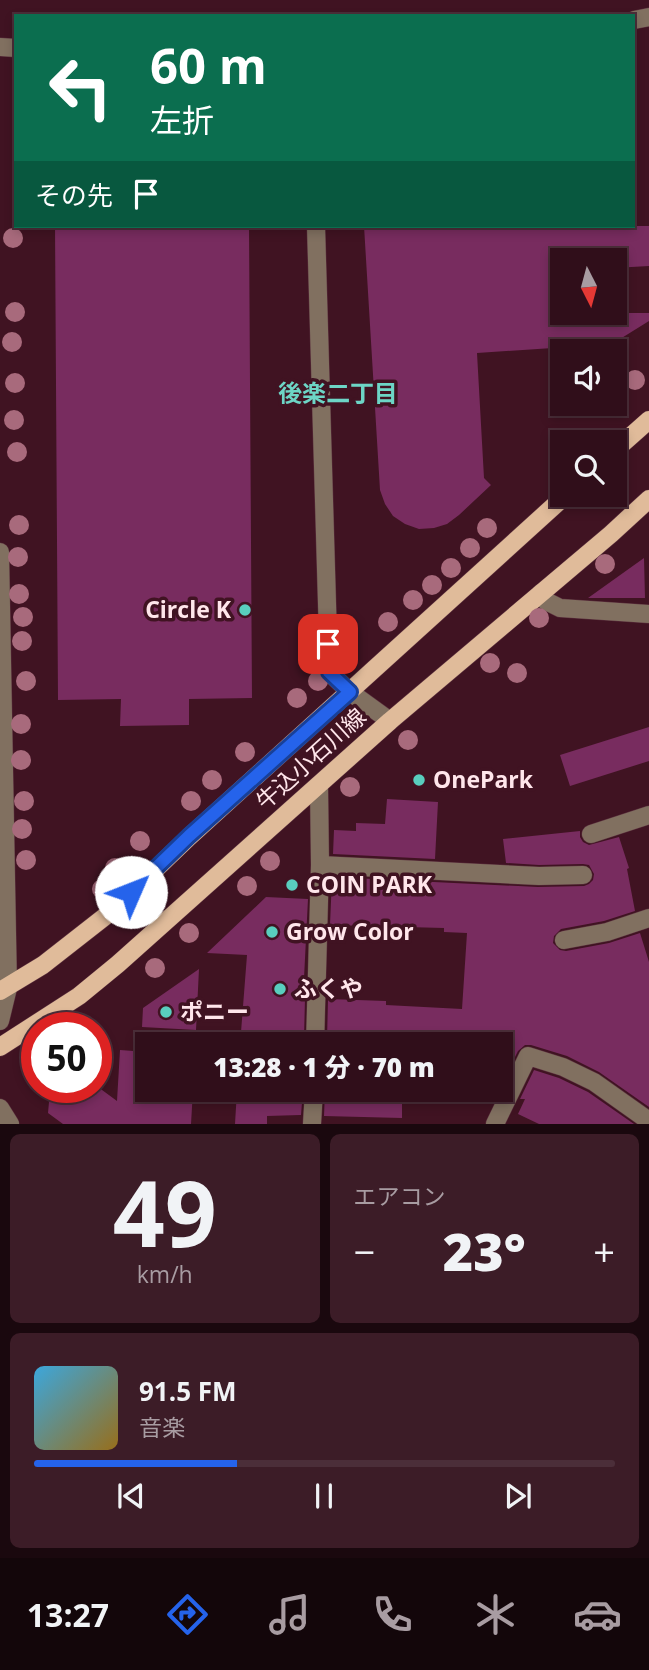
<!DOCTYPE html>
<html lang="ja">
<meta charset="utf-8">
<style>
:root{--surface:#300e1a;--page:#3c1c27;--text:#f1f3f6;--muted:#a89ca2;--line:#4b2e39;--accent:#2563eb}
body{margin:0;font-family:"Open Sans","Noto Sans JP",sans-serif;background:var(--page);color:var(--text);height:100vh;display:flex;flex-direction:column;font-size:26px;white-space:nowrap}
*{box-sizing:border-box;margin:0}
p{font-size:23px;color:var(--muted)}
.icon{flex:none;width:38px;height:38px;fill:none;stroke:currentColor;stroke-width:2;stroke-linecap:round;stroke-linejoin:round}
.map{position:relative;height:1124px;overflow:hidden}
.sheet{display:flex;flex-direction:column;gap:10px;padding:10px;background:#1a080e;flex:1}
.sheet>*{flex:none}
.banner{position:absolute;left:14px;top:14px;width:621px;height:214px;border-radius:0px;box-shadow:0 4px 10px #0003,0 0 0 2px var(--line);background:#0b6e4f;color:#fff;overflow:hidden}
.needle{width:46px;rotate:174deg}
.controls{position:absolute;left:550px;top:248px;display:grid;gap:14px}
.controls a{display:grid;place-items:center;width:77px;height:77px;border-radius:0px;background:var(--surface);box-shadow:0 4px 10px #0003,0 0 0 2px var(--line);font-size:35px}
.speed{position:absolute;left:21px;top:1012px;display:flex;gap:14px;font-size:35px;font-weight:700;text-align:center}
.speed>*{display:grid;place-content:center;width:91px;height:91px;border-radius:50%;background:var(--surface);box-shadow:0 4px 10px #0003,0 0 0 2px var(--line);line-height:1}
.speed .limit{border:10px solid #d22;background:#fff;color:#111}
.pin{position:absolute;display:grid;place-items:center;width:60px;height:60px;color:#fff;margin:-30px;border-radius:14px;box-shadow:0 4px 10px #0006}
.me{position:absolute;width:77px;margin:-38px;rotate:46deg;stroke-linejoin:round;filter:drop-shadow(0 0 5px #0008)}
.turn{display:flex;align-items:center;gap:24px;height:147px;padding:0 21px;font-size:32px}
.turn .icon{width:91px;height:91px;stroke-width:2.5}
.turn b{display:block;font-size:49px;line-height:60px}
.then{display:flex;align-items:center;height:66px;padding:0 21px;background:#0003;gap:14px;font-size:26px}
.big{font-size:52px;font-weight:800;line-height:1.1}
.sheet .card{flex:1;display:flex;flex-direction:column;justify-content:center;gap:10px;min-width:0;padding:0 24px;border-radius:10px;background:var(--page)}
.sheet .dial{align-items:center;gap:0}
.dial b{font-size:91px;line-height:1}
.song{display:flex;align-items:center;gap:21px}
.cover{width:84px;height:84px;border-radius:10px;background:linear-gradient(135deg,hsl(200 70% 55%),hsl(40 70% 35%))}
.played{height:7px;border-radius:4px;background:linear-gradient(90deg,var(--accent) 35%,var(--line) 35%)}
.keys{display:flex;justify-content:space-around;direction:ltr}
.heat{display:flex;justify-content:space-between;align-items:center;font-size:38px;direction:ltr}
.sheet .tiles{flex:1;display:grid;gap:10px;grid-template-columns:1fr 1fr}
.card:last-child{grid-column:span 2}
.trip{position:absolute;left:135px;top:1032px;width:378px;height:70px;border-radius:0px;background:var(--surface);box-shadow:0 4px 10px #0003,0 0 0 2px var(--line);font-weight:800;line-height:70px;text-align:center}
.tab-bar{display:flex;height:112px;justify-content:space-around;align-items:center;background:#13060a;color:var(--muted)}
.tab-bar .icon{width:49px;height:49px}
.tab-bar .current{color:var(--accent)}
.tab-bar b{font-size:32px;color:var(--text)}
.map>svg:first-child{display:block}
.building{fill:#782c5f}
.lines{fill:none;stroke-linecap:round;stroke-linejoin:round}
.minor-casing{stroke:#5b313e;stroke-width:19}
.major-casing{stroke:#5b313e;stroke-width:19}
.minor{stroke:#817060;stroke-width:18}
.major{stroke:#e0bb9a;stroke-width:18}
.tree{fill:#a86a7c}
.route-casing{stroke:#184099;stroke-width:18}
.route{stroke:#2563eb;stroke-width:12}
.poi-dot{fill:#59cebe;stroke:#401322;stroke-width:2.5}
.labels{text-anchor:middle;stroke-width:7;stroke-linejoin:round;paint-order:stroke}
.poi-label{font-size:23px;font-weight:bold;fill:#ffe6eb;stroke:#401322;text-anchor:start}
.street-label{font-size:23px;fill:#ffe6eb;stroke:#401322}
.neighbourhood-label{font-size:24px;font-weight:bold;fill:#6dd5c6;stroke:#401322}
</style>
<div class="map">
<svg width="649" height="1124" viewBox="0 0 649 1124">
<rect width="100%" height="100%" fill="#401322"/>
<path class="building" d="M55 226H249L252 698 189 699V725L120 726 121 699 58 700Z
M364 226H649V266L614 268V261H562V313H649V321L612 344 477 353 484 478 491 485 459 515 447 524 434 528 419 529 405 524 393 516 385 504 380 490Z
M644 558 645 598H588Z
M649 727V761L570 786 560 755Z
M387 799 438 802 435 859 333 854 334 830 356 831V823L385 824Z
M580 831V837L583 842 589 845 619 837 629 868 627 869 635 911 604 921 561 929 554 936 553 943 560 950 566 951 609 943 640 933 649 962V1107L599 1072 567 1056 531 1045H525L518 1051 500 1087V1041L457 1039V1033L408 1030V1045H328V1040H327L328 999 386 1001V1005L462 1009 467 933 444 932V928L330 925 332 877 538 887 584 886 589 884 593 880 594 874 589 865 583 864 539 865 506 863 503 839Z
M266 897 308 899 303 998H305L304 1038 278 1037V1045H240L247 955 207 953Z
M199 969 196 1030 142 1027 143 1008Z
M120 1050 147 1052V1090H193L191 1124H63L48 1113 49 1102 64 1087H98L117 1101Z
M534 1070 559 1078 588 1092 634 1124H539L518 1114 525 1099H520Z
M237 1090H303L301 1115 267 1116V1124H235Z
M325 1090H402V1118L324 1116Z"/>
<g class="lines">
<g class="minor-casing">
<path id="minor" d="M634 20 649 17
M0 47 16 48
M316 226 329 672 350 692 390 721
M0 552 8 988 0 1021
M541 593 546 601 560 608 649 614
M591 834 649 815
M320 865 539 876 583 875
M564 940 607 932 649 918
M315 1045 320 865 319 785
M0 1108 10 1124
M312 1124 314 1090
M495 1124 528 1056 563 1067 594 1082 649 1121"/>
</g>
<g class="major-casing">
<path id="major" d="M614 451 649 420
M0 991 43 965 112 911 189 837 566 495
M0 1047 79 996 118 964 390 721 611 534 649 499"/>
</g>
<use href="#minor" class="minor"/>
<use href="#major" class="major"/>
</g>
<g class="tree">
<circle cx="13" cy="238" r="10"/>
<circle cx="15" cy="312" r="10"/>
<circle cx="12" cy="342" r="10"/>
<circle cx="635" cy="380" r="10"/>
<circle cx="15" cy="383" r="10"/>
<circle cx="14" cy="420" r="10"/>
<circle cx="17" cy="452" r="10"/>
<circle cx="19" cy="525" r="10"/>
<circle cx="487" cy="528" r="10"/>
<circle cx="470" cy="548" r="10"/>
<circle cx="18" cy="557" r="10"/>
<circle cx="605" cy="564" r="10"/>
<circle cx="451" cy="568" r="10"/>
<circle cx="432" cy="585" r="10"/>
<circle cx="19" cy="594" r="10"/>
<circle cx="413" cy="600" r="10"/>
<circle cx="23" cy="617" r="10"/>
<circle cx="539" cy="618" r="10"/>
<circle cx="388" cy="622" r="10"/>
<circle cx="22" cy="641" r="10"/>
<circle cx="490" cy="663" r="10"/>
<circle cx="517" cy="673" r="10"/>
<circle cx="26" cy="681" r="10"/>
<circle cx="318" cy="681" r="10"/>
<circle cx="297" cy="698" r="10"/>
<circle cx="21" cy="724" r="10"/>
<circle cx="408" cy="740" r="10"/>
<circle cx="245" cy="752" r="10"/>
<circle cx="21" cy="760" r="10"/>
<circle cx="212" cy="780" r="10"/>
<circle cx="350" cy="787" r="10"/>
<circle cx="24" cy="801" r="10"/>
<circle cx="191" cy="801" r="10"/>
<circle cx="22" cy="829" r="10"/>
<circle cx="140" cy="841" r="10"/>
<circle cx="26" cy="860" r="10"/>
<circle cx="270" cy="861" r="10"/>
<circle cx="115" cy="868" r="10"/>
<circle cx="247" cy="886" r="10"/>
<circle cx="102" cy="889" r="10"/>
<circle cx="189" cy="933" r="10"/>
<circle cx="155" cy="968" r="10"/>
</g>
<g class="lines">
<g class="route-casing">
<path id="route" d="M131 892 189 836 350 692 329 672 328 644"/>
</g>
<use href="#route" class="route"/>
</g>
<g class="poi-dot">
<circle cx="245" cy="610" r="7"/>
<circle cx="419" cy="780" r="7"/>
<circle cx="292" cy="885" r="7"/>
<circle cx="272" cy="932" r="7"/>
<circle cx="280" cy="989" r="7"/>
<circle cx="166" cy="1012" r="7"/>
</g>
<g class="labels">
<g class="poi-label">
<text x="231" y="618" text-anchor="end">Circle K</text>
<text x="433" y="788">OnePark</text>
<text x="306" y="893">COIN PARK</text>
<text x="286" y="940">Grow Color</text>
<text x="294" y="997">ふくや</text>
<text x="180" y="1020">ポニー</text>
</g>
<g class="street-label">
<text transform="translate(311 759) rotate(-42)" y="8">牛込小石川線</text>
</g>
<g class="neighbourhood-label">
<text x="338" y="402">後楽二丁目</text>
</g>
</g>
</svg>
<div class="controls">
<a><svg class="needle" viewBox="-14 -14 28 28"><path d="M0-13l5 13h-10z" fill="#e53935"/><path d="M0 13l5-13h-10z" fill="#a89ca2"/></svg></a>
<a><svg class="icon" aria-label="sound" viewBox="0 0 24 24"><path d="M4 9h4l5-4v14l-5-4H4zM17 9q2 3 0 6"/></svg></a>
<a><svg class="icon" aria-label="search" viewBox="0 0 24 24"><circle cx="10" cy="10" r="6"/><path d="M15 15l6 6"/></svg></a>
</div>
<div class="speed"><div class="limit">50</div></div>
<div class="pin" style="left:328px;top:644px;background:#d93025"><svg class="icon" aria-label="arrive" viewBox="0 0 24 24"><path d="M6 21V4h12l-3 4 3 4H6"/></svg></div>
<svg class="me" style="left:131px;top:892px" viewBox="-20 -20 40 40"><circle r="19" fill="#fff"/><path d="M0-13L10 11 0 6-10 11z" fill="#2563eb"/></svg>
<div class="trip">13:28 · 1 分 · 70 m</div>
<div class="banner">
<div class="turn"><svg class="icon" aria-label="left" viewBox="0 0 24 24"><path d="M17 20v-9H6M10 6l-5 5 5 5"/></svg><div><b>60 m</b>左折</div></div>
<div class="then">その先<svg class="icon" aria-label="arrive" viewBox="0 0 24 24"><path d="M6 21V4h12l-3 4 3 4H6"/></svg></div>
</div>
</div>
<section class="sheet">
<div class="tiles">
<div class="card dial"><b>49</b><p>km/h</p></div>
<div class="card"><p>エアコン</p>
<div class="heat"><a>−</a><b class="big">23°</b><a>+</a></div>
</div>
<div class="card">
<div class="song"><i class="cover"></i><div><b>91.5 FM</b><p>音楽</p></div></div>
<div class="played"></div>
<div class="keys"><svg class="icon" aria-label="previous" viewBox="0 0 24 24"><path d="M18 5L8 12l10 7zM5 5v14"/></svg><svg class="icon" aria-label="pause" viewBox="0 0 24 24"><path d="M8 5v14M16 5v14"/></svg><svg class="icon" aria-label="next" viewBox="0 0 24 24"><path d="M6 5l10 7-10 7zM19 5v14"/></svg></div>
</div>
</div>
</section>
<nav class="tab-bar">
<b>13:27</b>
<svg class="icon current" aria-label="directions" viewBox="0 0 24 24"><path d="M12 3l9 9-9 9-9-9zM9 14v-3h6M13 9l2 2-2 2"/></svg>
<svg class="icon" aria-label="music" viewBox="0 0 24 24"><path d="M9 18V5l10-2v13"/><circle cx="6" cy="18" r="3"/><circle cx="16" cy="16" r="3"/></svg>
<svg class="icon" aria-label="phone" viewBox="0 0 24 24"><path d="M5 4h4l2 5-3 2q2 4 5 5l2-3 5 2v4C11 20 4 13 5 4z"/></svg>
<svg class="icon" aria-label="climate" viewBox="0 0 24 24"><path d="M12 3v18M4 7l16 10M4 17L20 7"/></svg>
<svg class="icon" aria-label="car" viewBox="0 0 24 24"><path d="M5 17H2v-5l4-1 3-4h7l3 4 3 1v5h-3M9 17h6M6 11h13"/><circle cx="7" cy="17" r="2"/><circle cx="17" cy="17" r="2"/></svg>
</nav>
